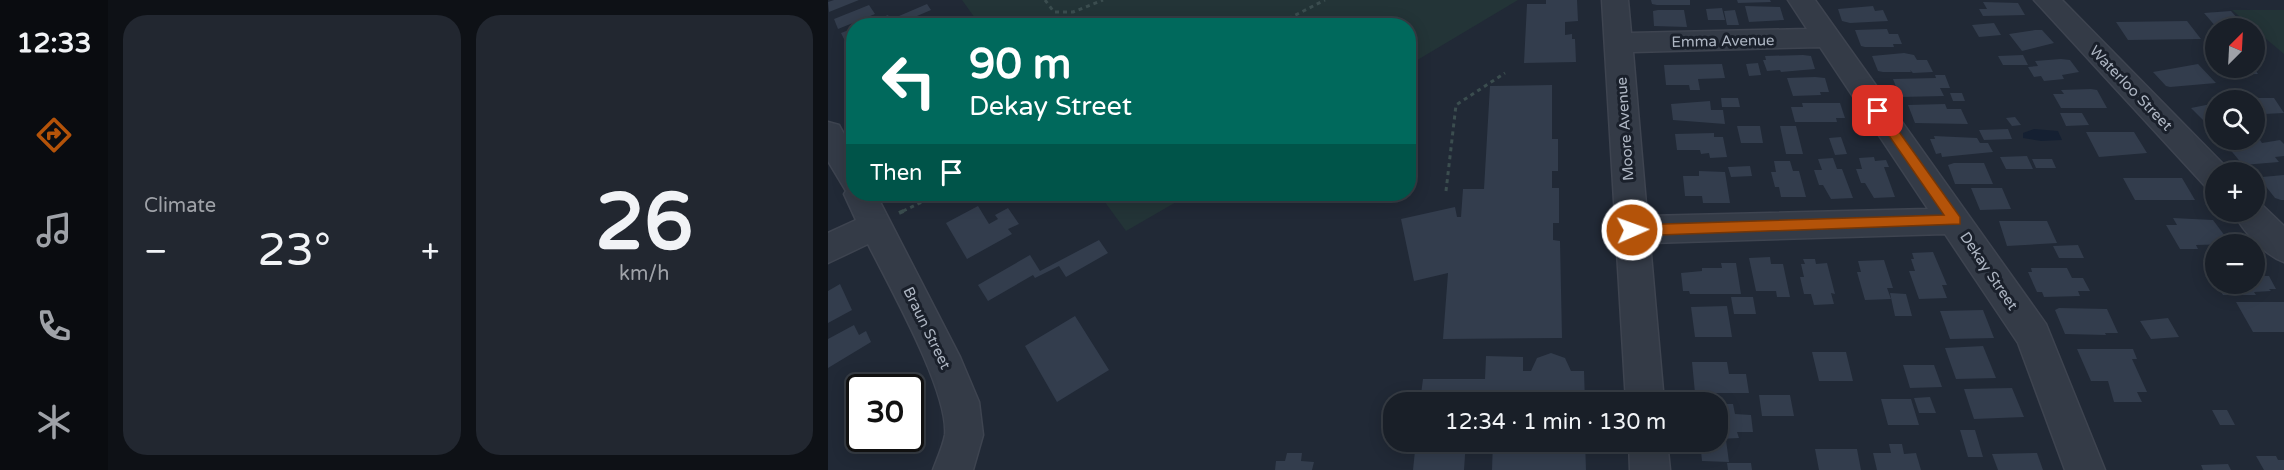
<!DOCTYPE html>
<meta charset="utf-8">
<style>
:root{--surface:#191f28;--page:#222730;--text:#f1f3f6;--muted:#9fa2a8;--line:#373d45;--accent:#b45309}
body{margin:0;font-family:"Varela Round",sans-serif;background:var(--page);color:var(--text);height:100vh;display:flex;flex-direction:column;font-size:22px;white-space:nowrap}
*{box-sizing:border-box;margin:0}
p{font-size:20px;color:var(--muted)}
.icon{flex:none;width:33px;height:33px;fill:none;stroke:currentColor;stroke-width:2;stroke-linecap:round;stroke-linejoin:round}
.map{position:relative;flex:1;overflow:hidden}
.sheet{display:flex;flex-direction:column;gap:15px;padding:15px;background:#0e1116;width:720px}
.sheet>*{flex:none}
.guide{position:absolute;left:18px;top:18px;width:570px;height:183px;border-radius:24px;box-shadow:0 3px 15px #0003,0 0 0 2px var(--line);background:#00695c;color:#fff;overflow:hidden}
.needle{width:39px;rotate:24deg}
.buttons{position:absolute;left:1377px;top:18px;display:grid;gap:12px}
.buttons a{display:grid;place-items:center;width:60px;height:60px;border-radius:50%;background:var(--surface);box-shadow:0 3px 15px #0003,0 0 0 2px var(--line);font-size:30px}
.speed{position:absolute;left:18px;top:374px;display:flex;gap:12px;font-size:30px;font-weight:700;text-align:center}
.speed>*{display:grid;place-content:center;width:78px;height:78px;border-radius:50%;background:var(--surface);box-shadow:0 3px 15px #0003,0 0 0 2px var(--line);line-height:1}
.speed .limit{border:3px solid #111;border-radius:9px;background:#fff;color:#111}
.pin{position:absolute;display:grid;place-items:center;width:51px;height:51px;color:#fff;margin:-26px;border-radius:12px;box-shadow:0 3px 9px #0006}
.me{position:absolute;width:66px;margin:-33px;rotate:88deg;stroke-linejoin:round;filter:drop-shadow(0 0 4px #0008)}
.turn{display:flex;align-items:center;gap:21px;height:126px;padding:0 24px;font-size:27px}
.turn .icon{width:78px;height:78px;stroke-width:2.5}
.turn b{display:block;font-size:42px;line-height:51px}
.then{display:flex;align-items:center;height:57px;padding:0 24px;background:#0003;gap:12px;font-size:22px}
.big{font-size:45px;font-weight:600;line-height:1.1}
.sheet .widget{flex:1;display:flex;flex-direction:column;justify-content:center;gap:9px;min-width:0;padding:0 21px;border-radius:24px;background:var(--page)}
.sheet .dial{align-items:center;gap:0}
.dial b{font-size:78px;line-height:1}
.heat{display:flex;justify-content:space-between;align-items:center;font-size:33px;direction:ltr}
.sheet .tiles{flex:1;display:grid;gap:15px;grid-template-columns:repeat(2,1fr)}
.trip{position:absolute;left:555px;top:392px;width:345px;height:60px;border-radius:24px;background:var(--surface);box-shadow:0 3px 15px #0003,0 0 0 2px var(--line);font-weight:600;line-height:60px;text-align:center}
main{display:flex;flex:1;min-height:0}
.menu{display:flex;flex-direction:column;width:108px;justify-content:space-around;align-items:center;background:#0a0c10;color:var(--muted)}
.menu .icon{width:42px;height:42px}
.menu .current{color:var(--accent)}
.menu b{font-size:27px;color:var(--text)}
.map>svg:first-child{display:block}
.green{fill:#233437}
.water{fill:#152032}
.building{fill:#333d4d}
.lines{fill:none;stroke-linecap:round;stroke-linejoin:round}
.minor-casing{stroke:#3e4450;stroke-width:3}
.path-far1{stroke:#3b4d4f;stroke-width:3;stroke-dasharray:4 4;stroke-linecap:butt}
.path{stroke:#3b4d4f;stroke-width:4;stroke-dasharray:5 5;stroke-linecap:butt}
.minor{fill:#343b47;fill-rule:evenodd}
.route{fill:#b45309;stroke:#753606;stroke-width:1.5}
.labels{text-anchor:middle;stroke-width:6;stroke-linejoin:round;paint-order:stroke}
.street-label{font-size:15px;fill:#aeb6c3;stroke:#1a202b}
</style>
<main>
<nav class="menu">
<b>12:33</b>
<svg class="icon current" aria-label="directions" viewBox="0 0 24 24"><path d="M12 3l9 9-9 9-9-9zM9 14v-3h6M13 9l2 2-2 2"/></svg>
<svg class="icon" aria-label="music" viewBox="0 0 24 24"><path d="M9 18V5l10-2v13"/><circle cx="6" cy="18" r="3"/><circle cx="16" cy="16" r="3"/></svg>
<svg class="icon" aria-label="phone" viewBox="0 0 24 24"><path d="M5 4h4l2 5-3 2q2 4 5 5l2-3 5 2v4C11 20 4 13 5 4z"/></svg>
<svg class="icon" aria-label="climate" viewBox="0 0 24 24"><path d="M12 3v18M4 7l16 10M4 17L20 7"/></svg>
</nav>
<section class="sheet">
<div class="tiles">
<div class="widget"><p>Climate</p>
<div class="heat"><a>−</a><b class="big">23°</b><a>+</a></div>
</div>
<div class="widget dial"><b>26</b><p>km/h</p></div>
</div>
</section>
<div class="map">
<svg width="1456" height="470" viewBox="0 0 1456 470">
<rect width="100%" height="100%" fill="#212936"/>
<path class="green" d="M134 0H690L581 65 580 26 152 25Z
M1404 10H1456V54Z
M271 194H362L298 231Z"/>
<path class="water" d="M1206 129 1230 131 1234 140 1213 141 1195 138V133Z"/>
<path class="building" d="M6 0H31L1 12 0 2Z
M718 0H749L750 21 737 22V35L744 34V39H747L748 62 696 63 699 4H718Z
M823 0H862V5H829L824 4Z
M909 0H942L943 2 910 3Z
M1155 2 1190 3 1197 15 1155 16 1151 9H1159Z
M99 4 103 10 75 22 71 16Z
M41 5 47 14 10 29 6 19Z
M917 6 952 7 956 20 921 22Z
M1045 6 1047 11 1055 10 1060 21 1022 23 1014 21 1010 9Z
M894 8 897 20H880L878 9Z
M830 10H856L859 27 826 26 825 11Z
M907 10 911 25H899L896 11Z
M1403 11 1418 28H1389L1376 13Z
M60 15 64 23 57 26H32Z
M94 16 97 21 86 26 75 23Z
M1359 21 1373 39 1300 40 1288 22Z
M1166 23 1173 35 1151 37 1144 25Z
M26 28V40L18 43 13 33Z
M1059 29 1061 34H1070L1074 44H1065L1066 47H1037L1033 46 1027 30Z
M1207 30H1214L1226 43 1194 51 1181 34Z
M1076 53 1086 55 1089 60H1099L1105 72 1085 73 1082 70 1083 72H1055L1050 71 1044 56Z
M975 55 983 56 987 69 953 72 952 70 939 71 935 60H938L937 56Z
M1195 55 1200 65H1175L1170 56Z
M1233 59 1242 60 1251 72 1234 75 1236 79 1216 81 1213 76 1206 77 1200 67 1210 66 1207 61Z
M930 63 933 75 921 76 918 64Z
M894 64 897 78 870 79 872 90H862L861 85H838L836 65Z
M1370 64 1388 83 1342 87 1338 86 1325 72Z
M1393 68H1426L1430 74 1398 75Z
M1107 75H1117L1122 88H1112L1116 96 1072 97 1065 79 1108 78Z
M987 77 997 78 1001 92H992L993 95 965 96 959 78Z
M724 85V139H730V171H724V188H731V223H725V240L732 241 734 338 615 339 620 273 586 281 573 219 627 207 629 217H633L635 189H656L662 86Z
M1263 89 1269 90 1279 108H1233L1225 94H1236L1233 90Z
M1122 93H1134L1137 101H1125Z
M893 98H910L912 107H894Z
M1424 98H1446L1456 113 1436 114Z
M882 101 883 110H895L897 124 845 120 843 104Z
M974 103H1012L1017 118H1008L1009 122H967L963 107H975Z
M1388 103V125L1382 127 1363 108Z
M1117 104 1119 109H1133L1140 124 1087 123 1080 105Z
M1232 113H1254L1261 125 1238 126Z
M1187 117 1193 125 1184 126 1178 118Z
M909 126H932L935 143H913Z
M952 126H968L975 154H958Z
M1180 129 1184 139 1156 140 1151 130Z
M1258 132H1306L1319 153 1271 157Z
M886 133V137H895L899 157 882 158 881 153 873 154 872 150H849L847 134Z
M1106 136 1149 138 1152 143H1160L1165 152 1114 157 1113 153 1108 154 1102 139H1107Z
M1013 137 1019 154 1007 155 1001 138Z
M1432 140 1434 143 1452 140 1456 144V156L1447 157 1451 162 1415 165 1400 147Z
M1199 156 1205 169H1178L1172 157Z
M1046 157 1047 161 1058 160 1061 167H1056L1067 197 1046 198 1037 183H1033L1028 169H1034L1031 158Z
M1005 158 1009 169H1014L1025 198 1003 199 995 185H991L986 170H994L990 159Z
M1204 159H1224L1228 168H1208Z
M946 161H962L965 171H971L978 197H953L951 187H947L943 172H948Z
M1126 163H1156L1165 184H1127L1120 165Z
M922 166 924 176 903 177 900 167Z
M871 171 897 172 902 203H875L874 196H857L855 176H871Z
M1456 175V200H1453L1447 198 1432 179H1436L1434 177Z
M1295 178H1354L1367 200H1307Z
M1143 188H1174L1183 209 1152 210Z
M150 206 161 224 170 219 167 215 180 208 191 224 180 229 184 234 139 259 118 223Z
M1345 218 1385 220 1403 244 1368 245 1370 249H1352L1338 225H1349Z
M1171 221H1219L1229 243 1179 246Z
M271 240 280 253 238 277 231 266 207 278 205 275 160 301 150 285 202 255 212 271Z
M1250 245 1256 258H1231L1225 246Z
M1105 252 1119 285H1114L1119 298 1091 299 1081 271H1087L1083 259H1086L1084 253Z
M942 257 943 264H955L962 297H949L948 291H928L921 258Z
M975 259H987L988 264 999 263 1007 294 1003 293 1006 304 986 305 983 294H976L972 277H976L973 264H977Z
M1056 260 1065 288H1059L1063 299 1037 300 1029 272H1033L1030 261Z
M1375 260H1388V282Z
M893 263H908L913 294H862L861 291H855L853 273 874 271V268H894Z
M1426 264 1434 276H1441L1448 289H1441L1443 291 1426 292 1428 295H1395L1388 284H1426Z
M1203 268H1239L1244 278H1255L1262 291H1250L1252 296 1216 297 1214 292H1209L1200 272H1204Z
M12 284 24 310 0 323V291Z
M1062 293 1078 294 1084 316H1067Z
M903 297H925L928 314H906Z
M1408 302H1456V332H1425Z
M899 306 904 337H867L863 307Z
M1231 308 1279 309 1290 333H1277L1278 335 1237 334 1227 310Z
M1155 310 1166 338 1122 339 1112 311Z
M247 316 281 370 229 402 197 346Z
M1340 318 1351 337 1323 339 1312 321Z
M26 325 31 335 38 331 43 342 0 368V339Z
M1155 346 1168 378 1128 379 1117 348Z
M1249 349H1305L1309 359H1304L1319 392H1309L1314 402H1286L1280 381H1263Z
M984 352H1018L1025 381H991Z
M723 353 737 358 743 371H756L757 402H667L668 392 641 391 640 402H592L595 379H657L658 356 695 357V371H703L709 358Z
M864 362H899L901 374H918L921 393H867Z
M1075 365H1106L1114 387 1082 388Z
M75 383 73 387H33L34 385Z
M1184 388 1196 417 1146 419 1136 389Z
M32 390V412H20Z
M931 395H962L966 416H934Z
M1102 397 1108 413H1091L1086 398Z
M1053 399H1083L1091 425H1060Z
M890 404H905L907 414 923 415 925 432H909L911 438 890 439Z
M1384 410H1399L1407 425H1392Z
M1132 430H1147L1155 457H1140Z
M32 438H78L77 441 29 442Z
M898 440 901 462 874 461 872 441Z
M588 441H638L636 470H585Z
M665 441H757L758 470H664Z
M1061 444H1074L1076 454 1088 453 1093 470H1049L1045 453H1063Z
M987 449H1029L1033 470H991Z
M459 453H474L473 461 486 462 484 470H447L448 461H457Z
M1209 453 1215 470H1170L1164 454Z
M1428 456H1448L1450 460H1456V470H1436Z
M899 463H923L924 470H900Z
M1400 464 1403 470H1375L1373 465Z"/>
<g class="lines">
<g class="minor-casing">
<path id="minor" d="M774 0H800L803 33 979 29 960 0H987L1218 324 1277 470H1237L1190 343 1117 234 822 243 836 402H798ZM992 47 1100 209 819 216 805 52Z
M1206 0H1234L1399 168 1401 172H1388V189L1377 186Z
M0 122 11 125 26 152V194H48L132 357 151 402 155 435 145 470H105C109 459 115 446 117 435 121 392 61 286 40 244L0 263V233L28 220 16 194 18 191 0 161Z
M1426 201 1432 203 1456 226V262C1436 255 1415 231 1405 212H1426Z
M801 441H839L842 470H802Z"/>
</g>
<path class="path-far1" d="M217 0 226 12H245L275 0
M446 26 497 0
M618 191 628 105 677 73
M75 211 111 194"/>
<path class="path" d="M71 213 78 210"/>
<use href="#minor" class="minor"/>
</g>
<path class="route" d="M1050 107 1054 108 1132 217V224L804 236 798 230 804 225 1116 215 1046 114V108Z"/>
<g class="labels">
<g class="street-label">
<text transform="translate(895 41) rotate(-1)" y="5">Emma Avenue</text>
<text transform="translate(1303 88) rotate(46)" y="5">Waterloo Street</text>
<text transform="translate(797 129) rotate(-94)" y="5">Moore Avenue</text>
<text transform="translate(1161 271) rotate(56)" y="5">Dekay Street</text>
<text transform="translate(99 328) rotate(64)" y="5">Braun Street</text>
</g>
</g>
</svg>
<div class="buttons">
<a><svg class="needle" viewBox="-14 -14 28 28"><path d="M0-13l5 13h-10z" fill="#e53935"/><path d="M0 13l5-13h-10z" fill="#9fa2a8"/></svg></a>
<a><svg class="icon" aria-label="search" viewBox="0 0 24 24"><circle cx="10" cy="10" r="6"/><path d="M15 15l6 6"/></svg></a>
<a>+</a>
<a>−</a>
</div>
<div class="speed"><div class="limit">30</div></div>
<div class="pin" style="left:1050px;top:111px;background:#d93025"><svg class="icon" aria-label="arrive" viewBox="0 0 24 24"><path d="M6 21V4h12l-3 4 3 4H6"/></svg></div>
<svg class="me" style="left:804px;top:230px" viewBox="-20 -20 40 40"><circle r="17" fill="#b45309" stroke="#fff" stroke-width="3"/><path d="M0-11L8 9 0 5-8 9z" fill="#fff"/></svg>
<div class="trip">12:34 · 1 min · 130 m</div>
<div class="guide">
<div class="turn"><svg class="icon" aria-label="left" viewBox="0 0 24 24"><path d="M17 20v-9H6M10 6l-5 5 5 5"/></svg><div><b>90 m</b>Dekay Street</div></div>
<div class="then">Then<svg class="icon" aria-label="arrive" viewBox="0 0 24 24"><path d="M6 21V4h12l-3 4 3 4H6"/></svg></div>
</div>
</div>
</main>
